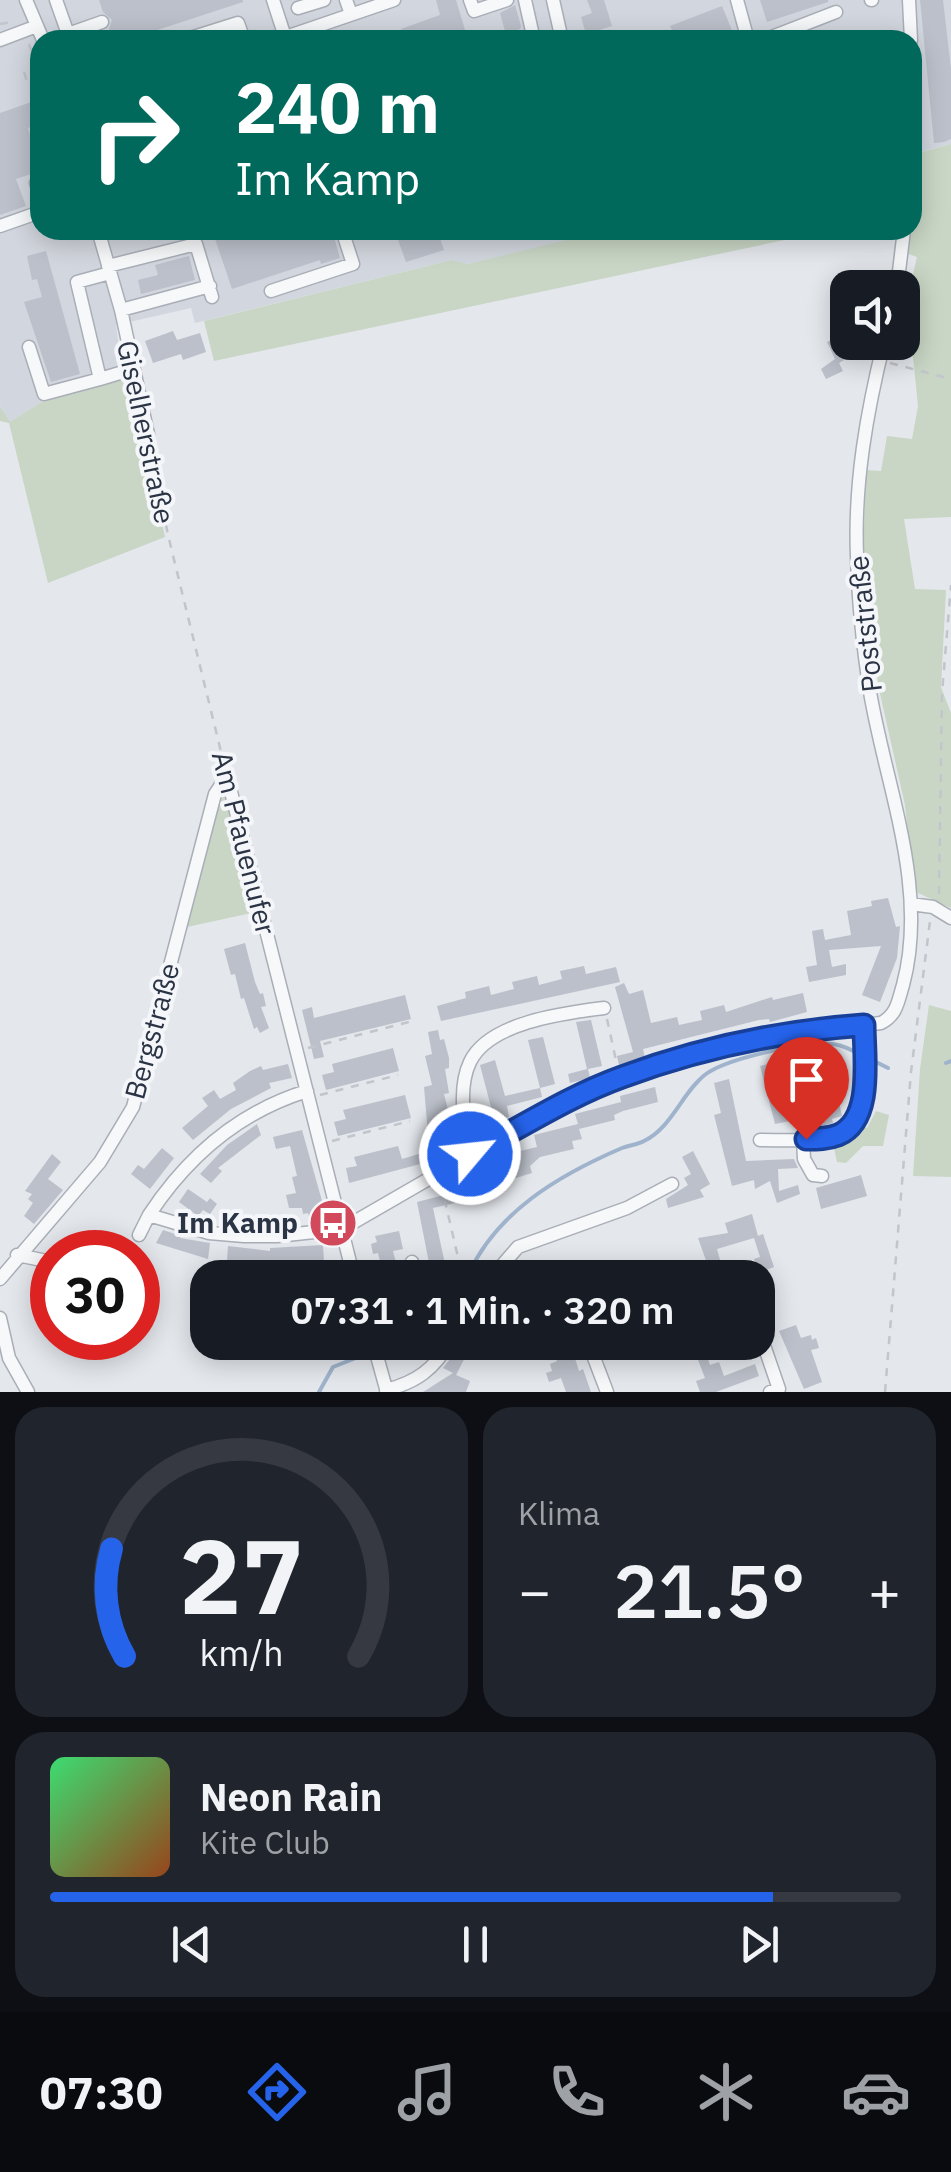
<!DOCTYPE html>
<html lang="de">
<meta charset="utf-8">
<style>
:root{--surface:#171b24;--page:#20242c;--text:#f1f3f6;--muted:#9ea1a6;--line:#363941;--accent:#2563eb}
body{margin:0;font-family:"IBM Plex Sans",sans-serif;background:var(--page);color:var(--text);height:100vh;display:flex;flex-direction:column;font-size:38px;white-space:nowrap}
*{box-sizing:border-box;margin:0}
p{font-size:32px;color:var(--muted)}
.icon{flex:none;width:55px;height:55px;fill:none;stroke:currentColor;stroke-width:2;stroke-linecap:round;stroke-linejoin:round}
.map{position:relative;height:1392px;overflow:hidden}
.drawer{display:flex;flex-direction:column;gap:15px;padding:15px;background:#0d0f14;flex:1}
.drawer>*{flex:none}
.top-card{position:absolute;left:30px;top:30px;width:892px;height:210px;border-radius:30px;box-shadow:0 5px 25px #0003;background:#00695c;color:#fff;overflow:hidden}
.controls{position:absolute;left:830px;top:270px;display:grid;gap:20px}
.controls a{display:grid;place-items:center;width:90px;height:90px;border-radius:20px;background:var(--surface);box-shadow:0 5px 25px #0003;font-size:50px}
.speed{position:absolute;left:30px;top:1230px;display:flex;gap:20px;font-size:50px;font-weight:700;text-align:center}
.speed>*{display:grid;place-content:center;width:130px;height:130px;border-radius:50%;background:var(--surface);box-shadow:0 5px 25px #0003;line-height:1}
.speed .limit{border:15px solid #d22;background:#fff;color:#111}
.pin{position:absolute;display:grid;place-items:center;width:85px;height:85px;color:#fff;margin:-102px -42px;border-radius:50% 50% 50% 0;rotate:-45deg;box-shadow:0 0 10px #0007}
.pin .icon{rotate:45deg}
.me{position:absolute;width:110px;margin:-55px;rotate:62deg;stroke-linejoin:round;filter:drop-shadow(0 0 8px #0008)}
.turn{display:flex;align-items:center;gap:35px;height:210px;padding:0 40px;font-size:45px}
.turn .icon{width:130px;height:130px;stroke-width:2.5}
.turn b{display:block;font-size:70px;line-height:85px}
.big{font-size:75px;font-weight:600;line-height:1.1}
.drawer .card{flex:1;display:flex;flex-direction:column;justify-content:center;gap:15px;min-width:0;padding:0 35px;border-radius:30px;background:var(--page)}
.drawer .dial{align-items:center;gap:0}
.dial svg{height:260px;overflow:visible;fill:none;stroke:var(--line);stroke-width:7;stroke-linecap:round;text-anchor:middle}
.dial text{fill:var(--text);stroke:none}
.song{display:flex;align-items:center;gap:30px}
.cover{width:120px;height:120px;border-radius:15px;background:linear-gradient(135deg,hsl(140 70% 55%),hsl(20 70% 35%))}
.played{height:10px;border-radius:5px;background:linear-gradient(90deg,var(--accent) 85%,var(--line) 85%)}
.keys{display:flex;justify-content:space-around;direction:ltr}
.heat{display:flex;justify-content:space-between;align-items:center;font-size:55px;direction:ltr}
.drawer .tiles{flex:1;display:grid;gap:15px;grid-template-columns:1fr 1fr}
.card:last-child{grid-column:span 2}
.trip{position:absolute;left:190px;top:1260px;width:585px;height:100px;border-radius:30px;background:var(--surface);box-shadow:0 5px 25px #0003;font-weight:600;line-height:100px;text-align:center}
.dock{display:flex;height:160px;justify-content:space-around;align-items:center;background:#090b0e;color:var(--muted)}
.dock .icon{width:70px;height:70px}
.dock .current{color:var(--accent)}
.dock b{font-size:45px;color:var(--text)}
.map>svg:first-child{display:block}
.built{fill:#d2d6de}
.green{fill:#c9d6c5}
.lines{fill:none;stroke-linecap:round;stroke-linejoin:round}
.stream{stroke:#9fb4cc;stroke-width:4}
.building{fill:#bbc0ca}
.minor-casing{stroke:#a9aeb7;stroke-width:15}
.path{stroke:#c2c5cb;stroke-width:2.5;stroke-dasharray:8 8;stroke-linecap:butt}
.minor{stroke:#f7f8fa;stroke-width:12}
.route-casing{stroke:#184099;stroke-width:25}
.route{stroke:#2563eb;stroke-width:18}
.labels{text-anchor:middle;stroke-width:8;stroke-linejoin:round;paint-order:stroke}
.street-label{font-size:28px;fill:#2b3445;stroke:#f4f6f9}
.poi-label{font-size:28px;font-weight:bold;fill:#2b3445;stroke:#f4f6f9;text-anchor:end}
</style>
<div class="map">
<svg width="951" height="1392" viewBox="0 0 951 1392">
<rect width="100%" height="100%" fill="#e4e7ec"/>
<path class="built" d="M0 0H951V144L913 154 912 40H40V230H615L468 264 452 260 195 323 191 308 116 325 123 378 40 403 9 423 0 405Z"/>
<path class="green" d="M951 144V517L904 519 915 589 946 590 941 687 951 713V908L918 893 913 883 905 805 879 689 863 561 866 470 881 471 887 436 912 439 918 406 913 357 895 351 897 343 902 342 903 317 917 257 906 253 908 230H912L915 154Z
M607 230H832L214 361 204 321 452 260 468 264Z
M123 378 126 396 142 429 165 537 48 583 9 423 0 421V406L10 422 40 403Z
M219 796H225L230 803 256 912 187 927Z
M929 1005 951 1011V1177L913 1176 920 1069Z
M876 1111 889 1115 883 1146H863L846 1163 837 1162 833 1143 860 1125 867 1128Z"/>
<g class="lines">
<path class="stream" d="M870 1059 888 1068
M946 1063 951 1061
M467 1278C494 1213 559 1175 622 1148 629 1145 637 1145 644 1141 671 1129 683 1091 706 1074 728 1058 806 1041 833 1044 843 1045 852 1050 861 1055
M380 1349 397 1342
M319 1392 333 1367 371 1352"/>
</g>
<path class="building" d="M99 0H243V2L142 35 144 40H112L109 29 112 20 103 12Z
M436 0H456L468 40H405L401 29 440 15Z
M587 0H604L612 26 586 34 581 17 592 13Z
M760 0H828V2L767 22Z
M920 0H943L951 69V139L944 142 934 143Z
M515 5 521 26 520 29 512 32 515 40H483L505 31 500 13Z
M722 6 733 33 715 40H676L670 26Z
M40 99V123L28 128 40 171 16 179 26 206 0 215V113Z
M212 230H245L247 238 273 230H332L340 258 321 264 320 260 232 289Z
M385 230H437L444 250 406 262 397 237Z
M46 251 80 374 51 382 24 302 42 297 37 279 32 280 27 256Z
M189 256 195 280 141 294 138 280 158 275 155 265Z
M848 319V342L873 343 839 363 843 371 826 379 821 369 835 359 827 342 837 337 832 326Z
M173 331 177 340 200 333 206 352 183 360 181 354 153 363 145 341Z
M888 898 896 927 900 926 897 958 880 1002 862 995 881 946 829 950 832 967 846 964V975L809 982 806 967 817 965 812 931 823 929 825 940 851 935 847 911 872 906 871 901Z
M245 943 255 982 260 994 263 993 266 1006 261 1007 269 1028 260 1033 257 1027 254 1029 244 998 241 999 235 974 231 975 224 949Z
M584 966 586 974 616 967 620 982 441 1021 437 1006 466 998 465 992 489 986 491 995 514 989 512 982 537 976 539 985 562 979 560 971Z
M624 983 629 994 643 990 651 1023 677 1017 679 1025 702 1020 700 1011 724 1005 726 1012 772 997 773 1000 803 993 807 1012 770 1022 769 1019 759 1020 643 1049 645 1058 619 1065 617 1056 633 1052 615 987Z
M405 995 411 1019 320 1041 324 1057 314 1059 302 1010 312 1007 314 1018Z
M591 1020 602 1066 588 1069 590 1078 570 1083 568 1074 587 1069 576 1022Z
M438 1030 440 1040 444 1039 449 1058V1068L445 1069 449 1093 444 1094 450 1118V1128L446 1129 451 1148 434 1152 428 1134 424 1087 432 1085 425 1056 432 1054 428 1032Z
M543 1037 555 1084 540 1088 542 1097 507 1106 509 1117 489 1122 486 1113 492 1111 480 1065 495 1060 505 1096 540 1088 528 1040Z
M393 1048 399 1071 326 1090 322 1075 334 1072 332 1064Z
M828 1052 842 1116 832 1119 833 1123 809 1129 806 1120 826 1115 812 1056Z
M776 1062 790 1121 775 1124 760 1066Z
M288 1064 292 1078 269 1083 271 1088 231 1109 193 1140 182 1128 208 1106 202 1098 214 1090 220 1099 236 1090 233 1083 250 1071 261 1066 263 1070Z
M729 1079 746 1161 794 1159 798 1168 778 1169 779 1191 798 1185 800 1194 777 1203 770 1181 755 1189 754 1180 732 1186 714 1115 721 1113 714 1083Z
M655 1087 658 1102 623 1111 614 1115 615 1120 579 1129 582 1139 572 1141 574 1149 540 1157 530 1166 532 1173 454 1197 455 1203 433 1208 448 1278H432L417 1202 452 1193 449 1182 494 1171 491 1158 537 1147 534 1135 578 1124 575 1114 621 1102 620 1096Z
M405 1095 411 1118 338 1136 334 1122 346 1119 343 1110Z
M257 1124 261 1135 218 1168 222 1171 211 1183 200 1174 227 1145Z
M302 1130 326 1215 310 1219 308 1213 303 1214 302 1208H289L286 1195 296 1193 292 1177 297 1176 290 1146 276 1149 273 1137Z
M398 1146 402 1159 422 1153 424 1163 349 1183 346 1168 357 1166 354 1157Z
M162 1148 174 1158 150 1189 131 1174 138 1165 144 1169Z
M693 1151 710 1184 700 1190 704 1197 668 1208 666 1199 688 1185 684 1178 691 1174 682 1157Z
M52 1154 61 1162 48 1179 63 1190 34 1224 24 1216 33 1203 28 1199 32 1194 25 1191Z
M861 1175 867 1196 821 1209 816 1188Z
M188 1189 207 1202 210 1198 217 1204 210 1214 203 1210 198 1216 179 1202Z
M752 1214 758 1236 763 1234 774 1267 758 1273 754 1259 760 1257 754 1238 717 1249 725 1278H687L709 1269 698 1238 728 1233 725 1223Z
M163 1230 181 1236 180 1238 210 1243 208 1259 156 1243Z
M399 1231 403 1249 393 1251 400 1278H384L378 1253 373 1254 371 1244 377 1242 375 1236Z
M323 1245 324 1262 301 1263 302 1277 270 1273V1260L227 1262 228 1246 270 1251V1248Z
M796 1325 801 1338 811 1335 812 1340 816 1338 819 1348 811 1350 822 1382 804 1389 779 1331Z
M463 1342 471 1346 456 1375 470 1381 466 1392H423L453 1373 443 1368Z
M557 1342H570L579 1371 583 1369 591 1392H566L561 1378 549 1382 546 1373 552 1371 550 1364 557 1361 554 1350 559 1349Z
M707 1356 710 1365 719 1362 724 1376 755 1364 759 1376 716 1392H700L696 1381 705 1378 698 1360Z"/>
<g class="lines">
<g class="minor-casing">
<path id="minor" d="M26 0 43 40
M56 0 68 34
M273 0 286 40
M346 0 351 14
M470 0 474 11 507 0
M525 0 534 40
M553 0 562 40
M737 0 748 40
M871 0H872
M909 0 911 40
M298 8 324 0
M0 40 37 26
M51 40 102 22
M184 40 238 23 244 40
M277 40 394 0
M764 40 836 12
M36 183 40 194
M0 226 40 212
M98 230 121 310 148 434
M108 266 196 244 212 297
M110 273 77 282 100 379 133 369
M897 288 904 230
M271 291 353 264 342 230
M121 310 210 286
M29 347 44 394 100 379
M227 776 354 1278
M911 904 933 907 951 918
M307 1091C239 1112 188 1156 149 1215L209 1233 244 1236H277L342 1229 470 1155 620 1078 686 1056 774 1035 881 1023C897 1015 898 1001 903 985 929 888 886 787 870 692 863 647 858 599 857 555 854 483 867 411 884 342
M803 1139 804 1159 813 1175 822 1176
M760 1140C783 1140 809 1142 831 1137 875 1127 864 1059 864 1025
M470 1155C465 1126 457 1089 470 1062 489 1022 565 1013 604 1008
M139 1235 149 1215
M17 1255 52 1262
M412 1262 415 1278
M738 1273 740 1278
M491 1278 518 1247 627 1208 672 1184
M0 1279 100 1162 133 1107 215 794 227 776
M0 1318 9 1358 28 1392
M758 1328 779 1389 770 1392
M373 1342 387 1392
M588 1342 607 1392
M386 1390C417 1382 434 1369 450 1342"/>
</g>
<path class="path" d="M0 24 12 22
M29 44 40 75
M24 72 28 85 40 94
M890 363 951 379
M150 446 168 535 224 764
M939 894 942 693 951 585
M607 1019 617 1065
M308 1048 409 1022
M320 1095 398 1075
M332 1141 410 1121
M441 1184 460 1266
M885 1392 911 1072 930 921"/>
<use href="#minor" class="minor"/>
</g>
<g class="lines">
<g class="route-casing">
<path id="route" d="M470 1154C520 1128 569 1096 622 1077 700 1048 782 1031 864 1025 864 1057 874 1120 838 1135 828 1139 817 1139 806 1139"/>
</g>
<use href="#route" class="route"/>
</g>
<defs>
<g id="bus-disc" transform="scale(2.5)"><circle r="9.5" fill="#d1495b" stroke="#f4f6f9"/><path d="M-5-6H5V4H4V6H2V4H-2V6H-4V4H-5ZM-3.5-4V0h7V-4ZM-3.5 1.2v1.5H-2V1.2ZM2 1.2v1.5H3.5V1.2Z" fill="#fff"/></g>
</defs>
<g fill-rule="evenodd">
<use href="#bus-disc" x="333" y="1223"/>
</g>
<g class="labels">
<g class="street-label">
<text transform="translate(146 432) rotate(78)" y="10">Giselherstraße</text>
<text transform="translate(865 624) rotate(-96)" y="10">Poststraße</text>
<text transform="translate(244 843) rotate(76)" y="10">Am Pfauenufer</text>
<text transform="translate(152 1031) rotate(-75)" y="10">Bergstraße</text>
</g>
<g class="poi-label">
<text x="298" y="1233">Im Kamp</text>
</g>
</g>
</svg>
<div class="controls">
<a><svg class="icon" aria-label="sound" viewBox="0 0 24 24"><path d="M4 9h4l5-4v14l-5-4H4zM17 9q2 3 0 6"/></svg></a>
</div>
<div class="speed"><div class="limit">30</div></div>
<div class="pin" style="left:806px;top:1139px;background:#d93025"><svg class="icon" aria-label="arrive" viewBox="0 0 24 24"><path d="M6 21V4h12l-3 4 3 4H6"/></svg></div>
<svg class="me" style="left:470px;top:1154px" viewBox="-20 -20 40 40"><circle r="17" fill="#2563eb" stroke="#fff" stroke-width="3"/><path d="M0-11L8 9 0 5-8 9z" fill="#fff"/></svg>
<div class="trip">07:31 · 1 Min. · 320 m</div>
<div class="top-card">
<div class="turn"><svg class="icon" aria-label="right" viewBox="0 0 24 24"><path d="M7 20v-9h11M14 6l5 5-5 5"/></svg><div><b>240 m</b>Im Kamp</div></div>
</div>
</div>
<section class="drawer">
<div class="tiles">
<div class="card dial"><svg viewBox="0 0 100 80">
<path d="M14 69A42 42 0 1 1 86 69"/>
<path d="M14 69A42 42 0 0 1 10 36" stroke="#2563eb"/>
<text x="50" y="56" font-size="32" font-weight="700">27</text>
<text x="50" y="72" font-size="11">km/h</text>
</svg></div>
<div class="card"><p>Klima</p>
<div class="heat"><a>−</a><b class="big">21.5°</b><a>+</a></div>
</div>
<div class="card">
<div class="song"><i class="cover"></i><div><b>Neon Rain</b><p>Kite Club</p></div></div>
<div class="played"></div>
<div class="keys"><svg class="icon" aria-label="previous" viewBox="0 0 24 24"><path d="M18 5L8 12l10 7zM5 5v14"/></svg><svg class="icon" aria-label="pause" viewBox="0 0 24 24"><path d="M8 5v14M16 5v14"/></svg><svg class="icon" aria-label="next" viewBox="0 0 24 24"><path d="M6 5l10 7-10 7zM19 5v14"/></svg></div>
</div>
</div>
</section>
<nav class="dock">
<b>07:30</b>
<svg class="icon current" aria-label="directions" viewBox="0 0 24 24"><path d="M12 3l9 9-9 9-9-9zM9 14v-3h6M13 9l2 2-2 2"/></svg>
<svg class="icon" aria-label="music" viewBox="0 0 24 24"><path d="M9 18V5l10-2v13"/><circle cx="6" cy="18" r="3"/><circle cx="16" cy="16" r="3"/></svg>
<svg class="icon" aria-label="phone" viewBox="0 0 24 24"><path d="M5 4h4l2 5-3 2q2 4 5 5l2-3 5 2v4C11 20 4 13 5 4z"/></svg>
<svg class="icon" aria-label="climate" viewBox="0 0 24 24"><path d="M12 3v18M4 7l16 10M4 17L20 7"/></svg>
<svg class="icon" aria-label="car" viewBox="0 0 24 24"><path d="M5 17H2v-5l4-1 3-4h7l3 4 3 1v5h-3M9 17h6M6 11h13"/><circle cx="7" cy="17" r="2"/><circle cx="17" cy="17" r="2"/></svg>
</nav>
